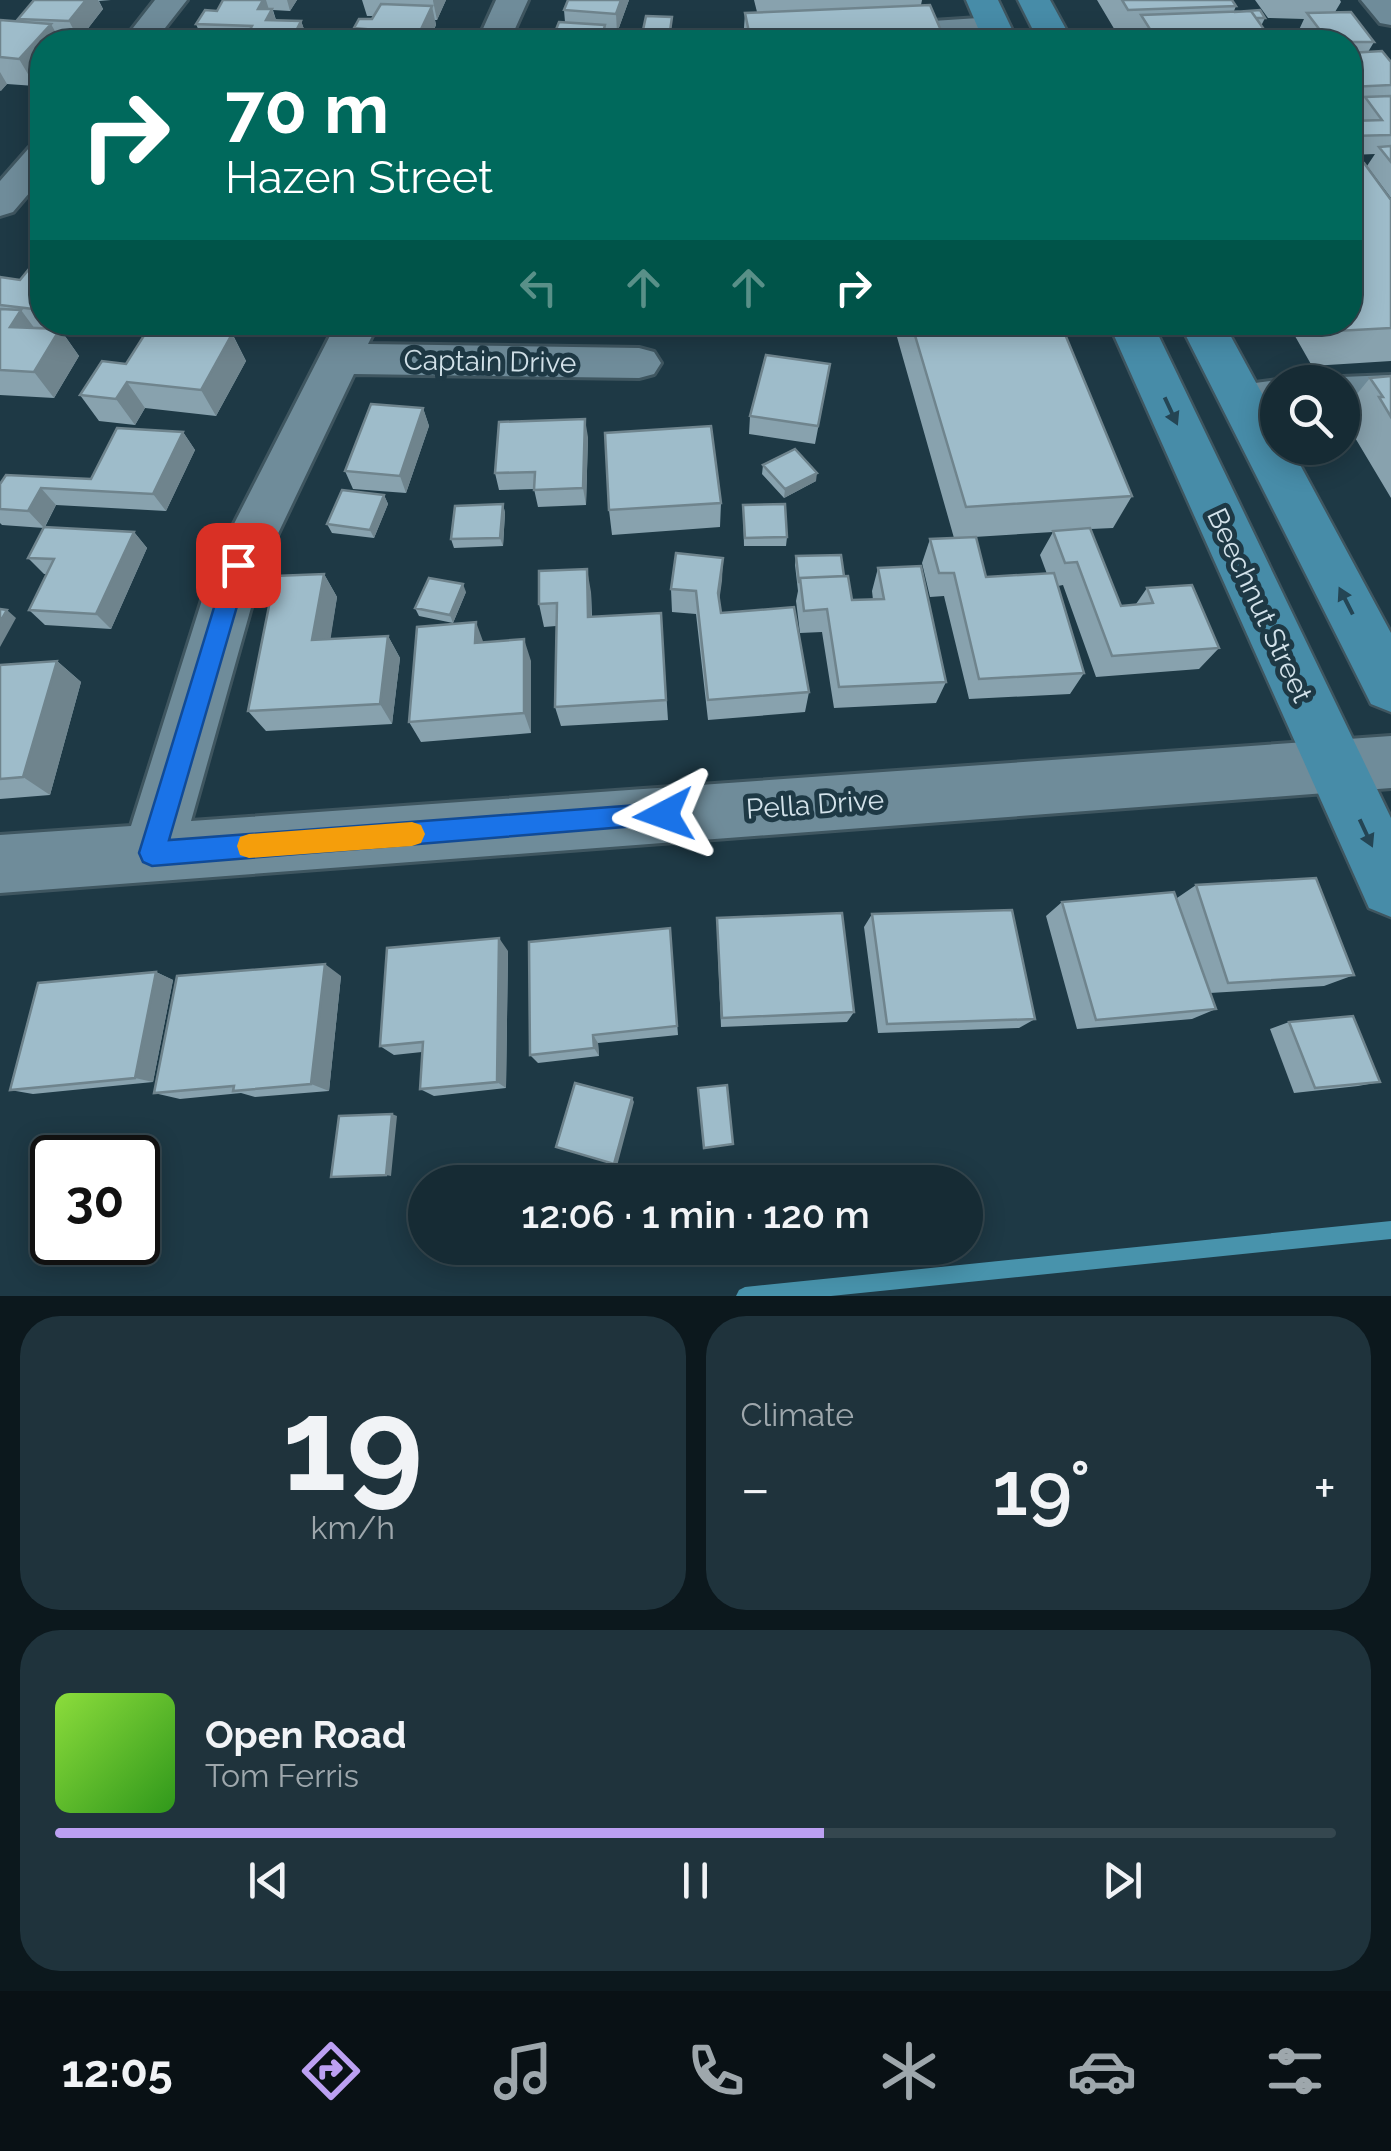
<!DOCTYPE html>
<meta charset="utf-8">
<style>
:root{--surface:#162b34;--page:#1f333c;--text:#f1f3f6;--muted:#9ea7ac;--line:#35474f;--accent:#bca0f2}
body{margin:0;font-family:Raleway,sans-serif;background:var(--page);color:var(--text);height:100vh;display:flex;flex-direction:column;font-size:38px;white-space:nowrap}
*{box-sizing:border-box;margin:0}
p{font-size:32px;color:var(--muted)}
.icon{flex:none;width:55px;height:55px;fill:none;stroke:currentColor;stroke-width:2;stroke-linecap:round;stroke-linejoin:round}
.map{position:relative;height:1296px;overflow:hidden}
.sheet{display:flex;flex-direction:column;gap:20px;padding:20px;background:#0c181d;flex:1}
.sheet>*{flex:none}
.hud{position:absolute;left:30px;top:30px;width:1332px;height:305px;border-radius:40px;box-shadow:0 5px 25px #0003,0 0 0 2px var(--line);background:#00695c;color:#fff;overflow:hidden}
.fabs{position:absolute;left:1260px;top:365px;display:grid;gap:20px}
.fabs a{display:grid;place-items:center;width:100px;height:100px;border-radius:50%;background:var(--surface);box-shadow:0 5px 25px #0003,0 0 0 2px var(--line);font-size:50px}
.speed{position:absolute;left:30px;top:1135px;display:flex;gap:20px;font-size:50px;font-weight:700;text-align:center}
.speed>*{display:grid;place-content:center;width:130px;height:130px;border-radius:50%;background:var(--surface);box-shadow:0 5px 25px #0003,0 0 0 2px var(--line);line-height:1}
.speed .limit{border:5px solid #111;border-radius:15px;background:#fff;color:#111}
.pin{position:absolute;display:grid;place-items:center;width:85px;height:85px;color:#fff;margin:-42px;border-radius:20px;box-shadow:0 5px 15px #0006}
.me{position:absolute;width:110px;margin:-55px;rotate:266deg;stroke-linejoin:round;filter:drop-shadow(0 0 8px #0008)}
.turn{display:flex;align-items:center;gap:35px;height:210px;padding:0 30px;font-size:45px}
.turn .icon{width:130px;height:130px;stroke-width:2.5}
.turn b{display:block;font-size:70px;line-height:85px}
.lanes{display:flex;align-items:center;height:95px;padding:0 30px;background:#0003;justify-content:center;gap:50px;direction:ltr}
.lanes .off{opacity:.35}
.big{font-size:75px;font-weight:600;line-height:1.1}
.sheet .card{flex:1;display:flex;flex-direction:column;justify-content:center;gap:15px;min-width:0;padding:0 35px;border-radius:40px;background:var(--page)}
.sheet .dial{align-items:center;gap:0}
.dial b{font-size:130px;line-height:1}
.song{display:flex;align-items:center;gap:30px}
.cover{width:120px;height:120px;border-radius:15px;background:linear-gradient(135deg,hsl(90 70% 55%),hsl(110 70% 35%))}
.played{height:10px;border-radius:5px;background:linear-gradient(90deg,var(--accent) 60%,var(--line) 60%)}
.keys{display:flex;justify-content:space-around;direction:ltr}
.heat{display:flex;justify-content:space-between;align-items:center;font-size:55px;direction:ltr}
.sheet .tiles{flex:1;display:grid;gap:20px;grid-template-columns:1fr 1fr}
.card:last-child{grid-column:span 2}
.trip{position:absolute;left:408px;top:1165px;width:575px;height:100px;border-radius:50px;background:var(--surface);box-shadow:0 5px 25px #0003,0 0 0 2px var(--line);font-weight:600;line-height:100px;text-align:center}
.dock{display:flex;height:160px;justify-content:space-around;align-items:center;background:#091115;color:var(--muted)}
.dock .icon{width:70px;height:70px}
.dock .active{color:var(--accent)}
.dock b{font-size:45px;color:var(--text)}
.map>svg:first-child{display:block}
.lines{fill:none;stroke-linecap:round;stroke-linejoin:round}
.stream{fill:#4893ac;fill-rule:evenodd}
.minor-casing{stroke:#3f5660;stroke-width:6}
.major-casing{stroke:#3f5660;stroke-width:5}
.minor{fill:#6f8c9a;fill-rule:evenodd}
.major{fill:#478ca8;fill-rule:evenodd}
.wall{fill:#88a2ae;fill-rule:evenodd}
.shaded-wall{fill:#6f848d}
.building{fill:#9ebcca;stroke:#6f848d;stroke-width:2.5}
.oneway{fill:#244554}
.route{fill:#1a73e8;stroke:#114b97;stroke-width:2.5}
.slow{fill:#f59e0b}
.labels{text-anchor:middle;stroke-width:10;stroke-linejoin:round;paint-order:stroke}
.street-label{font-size:28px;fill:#d3e2ea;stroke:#1e3945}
</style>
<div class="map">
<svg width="1391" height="1296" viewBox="0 0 1391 1296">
<rect width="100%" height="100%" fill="#1e3945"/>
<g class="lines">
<path class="stream" d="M1391 1221V1239L831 1296H736L739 1290 745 1287Z"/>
<g class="minor-casing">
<path id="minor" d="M155 0H187L154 42H122Z
M496 0H528L509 42H477Z
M1361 0H1391V25L1380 23Z
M994 17 1005 20 1010 27 1005 34 862 42 855 35 860 28 871 25Z
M42 145V178L13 212 0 216V181L29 148Z
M337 322H379L368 344 639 348 654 352 661 363 654 374 639 378 354 374 263 565 191 821 1391 736V788L0 893V835L131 826 213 565Z
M1391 375V407L1342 409V382H1326L1342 377Z
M1278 380 1286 382H1278V412L1241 414 1225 409 1219 398 1225 387Z"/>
</g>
<g class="major-casing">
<path id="major" d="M966 0H998L1018 42H984Z
M1018 0H1050L1073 42H1039Z
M1108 322H1152L1391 818V917L1369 908Z
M1179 322H1223L1278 423V448H1291L1391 633V712L1371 704Z"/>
</g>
<use href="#minor" class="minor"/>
<use href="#major" class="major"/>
</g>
<path class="wall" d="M34 0H111L99 1 103 9 79 40 59 39 42 42V78L35 86 7 84 0 91V20L19 22 18 19Z
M223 0H297L290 11 273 10 276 20 301 21 308 40 306 42H182L201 36 196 24 217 11Z
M362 0H446L437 20H435L436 25 428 42H358L354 28 372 19 374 16H367Z
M568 0H629L617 33 606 32 607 42H551L565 22 564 10Z
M754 0H922L921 5 946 42H743L745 13 757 12Z
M1097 0H1232L1236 6 1234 11 1265 18 1261 26 1273 42H1131L1133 37H1119Z
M1255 0H1340L1341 2 1335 12 1374 42 1368 52 1391 62V198L1367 166 1375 154 1350 155V121L1357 120 1354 116 1360 105 1350 106V42H1305L1298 32 1304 19 1268 18Z
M672 17 670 41 643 40V30Z
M1391 200V361L1312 366 1287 322H1350Z
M42 253V322H80L74 331 60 329 79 356 54 398 0 395V277L20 280Z
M137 322H190L184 329 198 331 193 322H264L256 337 233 335 246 361 216 416 145 408 135 425 99 421 80 395 126 364 144 337 140 336 134 326Z
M901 322H1060L1132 496 1113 528 1091 529 1121 606 1136 604 1147 588 1219 648 1199 669 1096 677 1063 585 1058 586 1084 673 1070 694 969 699 944 596 930 597 922 563 930 539 954 538 897 337ZM1053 532 1040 555 1047 574 986 577 974 537Z
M1391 376V498L1351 431 1353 428 1343 411 1370 378Z
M827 382 815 444 749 434 750 416Z
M423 408 429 426 406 493 353 489 345 471Z
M183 432 195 450 166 511 56 505 45 527 134 532 147 548 111 629 45 625 29 610 47 574H44L28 558 44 528 2 525 0 523V484L91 479Z
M588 437 586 505 538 507 534 489 499 490 495 473Z
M763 465 816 481 784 498 762 474Z
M384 495 388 504 374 538 332 533 327 524Z
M721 503 720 527 612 535 609 510Z
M503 504 505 513 503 546 454 548 451 539Z
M743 505 787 537 786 546H744Z
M796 556 844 576 852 600H873L872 591 878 568 946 682 936 703 834 708 822 632 800 633 796 601 798 591 795 565Z
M723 558 719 602 721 613 809 692 805 712 708 720 696 614 672 612 671 589Z
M324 574 337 597 330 639 388 636 400 658 392 724 266 731 248 711Z
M466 592 453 623 419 616 415 608Z
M591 592 592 617 661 613 668 720 561 726 555 707 556 626 544 627 539 604Z
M483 642 531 661V733L421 742 409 722Z
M57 661 81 682 50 795 0 799V665Z
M1196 885 1354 975 1324 986 1210 993 1216 1009 1192 1019 1077 1029 1046 916 1062 902 1177 898Z
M872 914 1035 1019 1019 1028 878 1033 864 927Z
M717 918 854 1012 847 1022 721 1027 717 931Z
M670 928 678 1035 598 1043 599 1056 538 1063 530 1055Z
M508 951 506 1088 434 1096 420 1089 422 1052 394 1055 380 1046Z
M156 972 173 980 153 1082 33 1094 10 1090Z
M341 976 329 1091 255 1097 241 1093 180 1099 154 1093Z
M1289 1022 1380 1082 1358 1086 1294 1093 1270 1029Z"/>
<path class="shaded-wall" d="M86 0H98L103 9 79 40 69 21Z
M263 0H266L270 13 272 9 279 28 275 36 258 9Z
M287 0H297L290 11Z
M433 0H446L437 20 433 1Z
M621 0H629L617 33 616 14Z
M432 6 436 25 428 42H415Z
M301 21 308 40 306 42H295L293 37Z
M51 24 61 42H42V78L35 86 19 59Z
M605 25 607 42H600Z
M0 72 7 84 1 91 0 90Z
M21 310 41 337 10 327Z
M68 322H80L74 331Z
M176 322H190L171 344 165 334Z
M249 322H264L256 337Z
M753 322H773L753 331Z
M60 329 79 356 54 398 34 372Z
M232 334 246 361 216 416 201 390Z
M127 382 145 408 135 425 116 399Z
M423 408 429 426 406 493 400 476Z
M585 419 588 437 586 505 583 488Z
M183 432 195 450 166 511 153 494Z
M817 473 816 481 784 498 785 489Z
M41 488 56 505 44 528 28 511Z
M384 495 388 504 374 538 370 530Z
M503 504 505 513 503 546 500 538Z
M134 532 147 548 111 629 96 614Z
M723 558 722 581 717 616 718 593Z
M587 569 591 592 592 639 588 617Z
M324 574 337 597 327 662 312 640Z
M463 584 466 592 453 623 450 615Z
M7 610 16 618 0 647V622Z
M476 622 484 644 475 643Z
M388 636 400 658 392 724 380 704Z
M524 639 531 661V733L524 713Z
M57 661 81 682 50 795 23 777Z
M499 938 508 951 506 1088 497 1082Z
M325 964 341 976 329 1091 311 1084Z
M156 972 173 980 153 1082 135 1078Z
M593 1035 598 1043 599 1056 594 1048Z
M632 1098 634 1102 617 1166 614 1164Z
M392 1114 397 1116 391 1176 386 1175Z"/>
<path class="building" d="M34 0H86L69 21 18 19Z
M223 0H263L258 9H272L266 20 301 21 293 37 247 35 252 26 196 24 205 10 217 11Z
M568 0H621L616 14 564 10Z
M1122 0H1232L1236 6 1128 10Z
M381 4 432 6 415 42 360 41 366 29 354 28 359 19H372Z
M930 5 946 42H751L745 13Z
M1260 10 1265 18H1256L1251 11 1234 12Z
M1251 11 1273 42H1158L1141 15Z
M1351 12 1374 42H1329L1307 13Z
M646 16 672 17 670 31 643 30Z
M0 20 51 24 19 59 0 57Z
M559 22 605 25 600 42H551Z
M188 35 253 40 251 42H182Z
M1382 51 1391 62V85L1350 87V53Z
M1391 96V135L1350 136V121L1382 120 1365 97Z
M1391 146V162L1379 147Z
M1364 163 1391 200V328L1336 331 1331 322H1350V164Z
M42 223V235H36Z
M42 253V310L0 305V277L20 280Z
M0 309 21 310 10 327 60 329 34 372 0 370Z
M137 322H176L171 328 150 326 148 330 134 326Z
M911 322H1060L1132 496 966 507Z
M150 326 232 334 201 390 127 382 116 399 80 395 102 361 126 364Z
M766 355 830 364 818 426 750 416Z
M1391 376V417L1379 397H1383L1370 378Z
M371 404 423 408 400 476 345 471Z
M585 419 583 488 534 490 535 472 495 473 499 422Z
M711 426 721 503 609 510 605 433Z
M117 428 183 432 153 494 41 488 28 511 0 509V484L6 475 91 479Z
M795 449 817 473 785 489 763 465Z
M342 490 384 495 370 530 327 524Z
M503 504 500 538 451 539 455 506Z
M785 504 787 537 745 538 743 505Z
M44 527 134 532 96 614 29 610 54 559 28 558Z
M1090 528 1121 606 1153 603 1147 588 1192 585 1219 648 1112 656 1077 562 1065 563 1053 531Z
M976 537 986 577 1054 573 1084 673 979 679 954 573H939L930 539Z
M676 553 723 558 718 593 721 613 794 607 809 692 708 700 696 591 671 589Z
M841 555 844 576 800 578 799 583 796 556Z
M921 566 946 682 839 687 827 609 804 611 800 578 848 576 852 600 884 599 878 568Z
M587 569 588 617 661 613 666 700 555 707 557 603 539 604V571Z
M324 574 312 640 388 636 380 704 248 711 275 576Z
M429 578 463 584 450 615 415 608Z
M0 609 7 610 0 622Z
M476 622 475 643 524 639V713L409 722 417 627Z
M57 661 23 777 0 779V665Z
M1316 878 1354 975 1228 983 1196 885Z
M1174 892 1216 1009 1096 1020 1062 902Z
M1012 910 1035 1019 887 1024 872 914Z
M842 913 854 1012 722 1018 717 918Z
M670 928 677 1026 593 1035 594 1048 530 1055 529 942Z
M499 938 497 1082 420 1089 423 1042 380 1046 387 948Z
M325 964 311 1084 233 1091 234 1086 154 1093 177 976Z
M156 972 135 1078 10 1090 38 983Z
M1353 1016 1380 1082 1315 1088 1289 1022Z
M575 1083 632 1098 614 1164 556 1147Z
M727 1085 733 1144 704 1148 698 1088Z
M392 1114 386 1175 331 1177 339 1116Z"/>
<defs><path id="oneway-solid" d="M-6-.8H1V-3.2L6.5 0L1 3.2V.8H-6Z" transform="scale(2.5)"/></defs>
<g class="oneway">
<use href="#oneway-solid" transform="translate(1171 411) rotate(65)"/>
<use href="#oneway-solid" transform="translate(1346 601) rotate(-117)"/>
<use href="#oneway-solid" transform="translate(1366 833) rotate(65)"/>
</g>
<path class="route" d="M238 556 249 565 169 840 664 803 673 807 677 815 673 823 152 866 143 862 139 853 227 565Z"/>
<path class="slow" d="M412 822 421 825 425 834 421 843 412 846 249 858 240 855 237 846 240 837 249 834Z"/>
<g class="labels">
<g class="street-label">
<text transform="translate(490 361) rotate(1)" y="10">Captain Drive</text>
<text transform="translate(1260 605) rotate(65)" y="10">Beechnut Street</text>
<text transform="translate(815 804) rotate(-4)" y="10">Pella Drive</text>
</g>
</g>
</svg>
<div class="fabs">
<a><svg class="icon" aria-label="search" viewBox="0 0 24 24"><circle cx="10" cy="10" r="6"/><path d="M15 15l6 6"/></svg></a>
</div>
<div class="speed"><div class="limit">30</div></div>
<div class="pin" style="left:238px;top:565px;background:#d93025"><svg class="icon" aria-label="arrive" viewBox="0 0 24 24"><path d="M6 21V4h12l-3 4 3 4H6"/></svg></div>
<svg class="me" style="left:664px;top:815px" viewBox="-20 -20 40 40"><path d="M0-17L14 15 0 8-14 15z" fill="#1a73e8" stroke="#fff" stroke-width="4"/></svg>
<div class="trip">12:06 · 1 min · 120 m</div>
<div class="hud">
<div class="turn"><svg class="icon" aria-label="right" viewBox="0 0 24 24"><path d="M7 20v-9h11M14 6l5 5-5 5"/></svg><div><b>70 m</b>Hazen Street</div></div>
<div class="lanes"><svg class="icon off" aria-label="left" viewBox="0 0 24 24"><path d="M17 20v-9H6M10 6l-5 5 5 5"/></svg><svg class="icon off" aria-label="ahead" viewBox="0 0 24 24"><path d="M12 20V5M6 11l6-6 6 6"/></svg><svg class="icon off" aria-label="ahead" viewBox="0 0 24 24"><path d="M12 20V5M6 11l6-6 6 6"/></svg><svg class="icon" aria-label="right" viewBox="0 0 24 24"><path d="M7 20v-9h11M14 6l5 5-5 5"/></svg></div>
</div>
</div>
<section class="sheet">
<div class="tiles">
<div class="card dial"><b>19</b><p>km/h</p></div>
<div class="card"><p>Climate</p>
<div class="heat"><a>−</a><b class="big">19°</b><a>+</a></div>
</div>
<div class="card">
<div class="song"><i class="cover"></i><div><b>Open Road</b><p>Tom Ferris</p></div></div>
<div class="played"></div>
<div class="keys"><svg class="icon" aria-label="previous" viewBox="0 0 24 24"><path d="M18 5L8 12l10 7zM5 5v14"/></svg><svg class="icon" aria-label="pause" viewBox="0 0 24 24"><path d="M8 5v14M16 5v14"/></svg><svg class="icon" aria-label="next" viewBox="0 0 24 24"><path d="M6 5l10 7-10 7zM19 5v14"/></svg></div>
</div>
</div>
</section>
<nav class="dock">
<b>12:05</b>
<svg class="icon active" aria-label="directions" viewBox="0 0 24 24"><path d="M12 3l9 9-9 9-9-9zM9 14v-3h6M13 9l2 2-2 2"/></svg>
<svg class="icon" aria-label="music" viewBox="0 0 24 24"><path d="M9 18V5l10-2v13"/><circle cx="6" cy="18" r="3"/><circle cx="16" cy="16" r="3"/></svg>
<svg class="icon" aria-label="phone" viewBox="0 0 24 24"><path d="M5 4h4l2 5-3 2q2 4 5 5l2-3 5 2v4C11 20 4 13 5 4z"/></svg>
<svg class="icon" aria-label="climate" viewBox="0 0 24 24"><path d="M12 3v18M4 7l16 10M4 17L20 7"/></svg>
<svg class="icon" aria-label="car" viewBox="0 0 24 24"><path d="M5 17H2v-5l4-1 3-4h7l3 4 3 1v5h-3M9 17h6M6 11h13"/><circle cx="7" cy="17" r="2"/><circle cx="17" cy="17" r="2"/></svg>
<svg class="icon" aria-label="filters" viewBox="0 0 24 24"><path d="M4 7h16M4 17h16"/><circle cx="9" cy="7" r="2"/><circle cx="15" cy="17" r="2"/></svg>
</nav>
